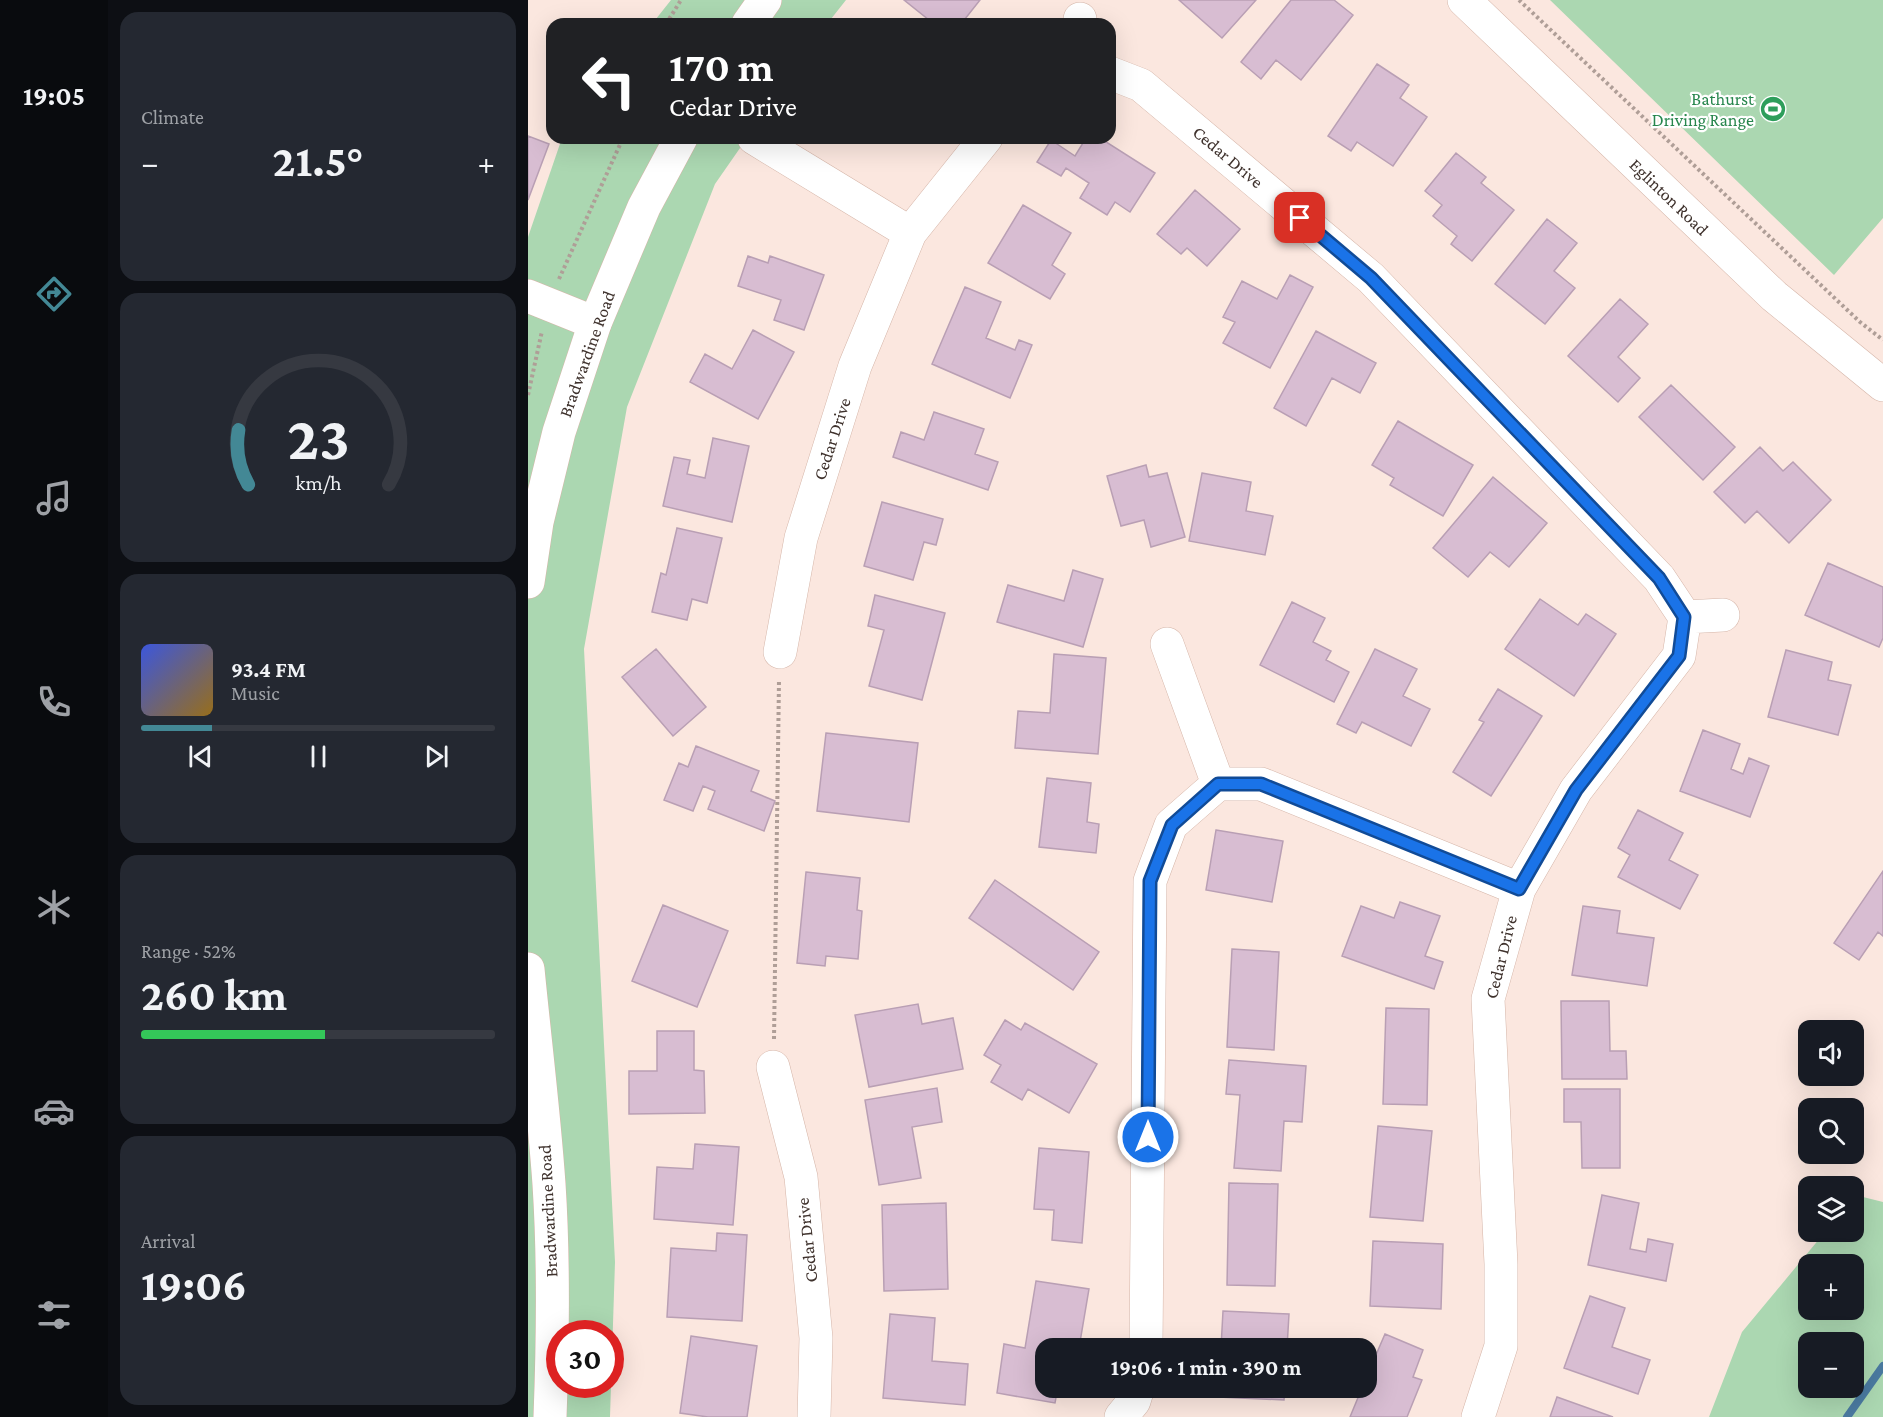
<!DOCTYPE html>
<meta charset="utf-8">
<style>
:root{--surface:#171b24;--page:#242831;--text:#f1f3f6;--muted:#9ea1a6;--line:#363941;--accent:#438895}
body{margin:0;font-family:"Crimson Pro",serif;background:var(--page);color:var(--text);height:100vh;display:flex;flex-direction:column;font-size:22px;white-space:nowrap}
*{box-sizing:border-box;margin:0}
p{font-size:20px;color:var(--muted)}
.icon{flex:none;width:33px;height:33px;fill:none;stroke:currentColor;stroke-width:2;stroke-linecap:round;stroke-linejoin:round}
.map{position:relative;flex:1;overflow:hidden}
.details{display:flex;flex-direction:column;gap:12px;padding:12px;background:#0d0f14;width:420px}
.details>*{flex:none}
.hud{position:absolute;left:18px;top:18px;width:570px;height:126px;border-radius:18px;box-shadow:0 6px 24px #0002;background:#202124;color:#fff;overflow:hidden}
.fabs{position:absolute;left:1270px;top:1020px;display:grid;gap:12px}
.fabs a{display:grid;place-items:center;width:66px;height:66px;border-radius:12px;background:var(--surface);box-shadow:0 6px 24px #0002;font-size:30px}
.speed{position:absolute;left:18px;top:1320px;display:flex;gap:12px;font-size:30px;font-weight:700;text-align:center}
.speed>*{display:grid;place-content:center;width:78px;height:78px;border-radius:50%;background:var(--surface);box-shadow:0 6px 24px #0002;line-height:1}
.speed .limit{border:9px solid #d22;background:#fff;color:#111}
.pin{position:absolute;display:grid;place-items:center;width:51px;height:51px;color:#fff;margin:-26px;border-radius:12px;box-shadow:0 3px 9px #0006}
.me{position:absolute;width:66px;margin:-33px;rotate:0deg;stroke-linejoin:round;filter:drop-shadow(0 0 4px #0008)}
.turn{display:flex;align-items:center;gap:21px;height:126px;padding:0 24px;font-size:27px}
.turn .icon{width:78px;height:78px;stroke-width:2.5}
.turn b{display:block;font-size:42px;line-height:51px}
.big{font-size:45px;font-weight:700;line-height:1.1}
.details .tile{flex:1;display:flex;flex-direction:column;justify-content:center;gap:9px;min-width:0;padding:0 21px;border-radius:18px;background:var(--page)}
.details .dial{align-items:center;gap:0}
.dial svg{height:156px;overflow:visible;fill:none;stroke:var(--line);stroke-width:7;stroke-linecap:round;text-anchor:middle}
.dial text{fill:var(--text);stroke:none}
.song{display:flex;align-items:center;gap:18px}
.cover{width:72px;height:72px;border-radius:9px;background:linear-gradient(135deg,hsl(230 70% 55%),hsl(40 70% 35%))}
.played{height:6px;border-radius:3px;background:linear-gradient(90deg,var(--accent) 20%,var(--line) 20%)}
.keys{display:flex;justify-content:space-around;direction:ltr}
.heat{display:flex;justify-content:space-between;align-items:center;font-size:33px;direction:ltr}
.charge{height:9px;border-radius:4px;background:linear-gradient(90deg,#34c759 52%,var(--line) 0)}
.trip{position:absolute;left:507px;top:1338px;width:342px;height:60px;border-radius:18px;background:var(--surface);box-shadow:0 6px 24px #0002;font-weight:700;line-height:60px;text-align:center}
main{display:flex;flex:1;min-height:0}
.tabs{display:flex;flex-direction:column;width:108px;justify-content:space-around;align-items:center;background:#090b0e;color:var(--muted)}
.tabs .icon{width:42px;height:42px}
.tabs .selected{color:var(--accent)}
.tabs b{font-size:27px;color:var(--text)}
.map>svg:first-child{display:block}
.green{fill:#abd7b1;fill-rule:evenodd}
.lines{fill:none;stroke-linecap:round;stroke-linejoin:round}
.stream{stroke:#4a7aa0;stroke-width:8}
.building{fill:#d8bdd2;stroke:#b99fb4;stroke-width:1.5}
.minor-casing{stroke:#d5b5a8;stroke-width:34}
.major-casing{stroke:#d5b5a8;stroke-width:34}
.path{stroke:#af9e97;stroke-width:4;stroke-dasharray:3 3;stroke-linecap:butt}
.minor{stroke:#fff;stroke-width:33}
.major{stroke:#fff;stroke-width:33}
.route-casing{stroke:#114b97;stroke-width:15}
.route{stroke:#1a73e8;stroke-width:10}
.labels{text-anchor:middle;stroke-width:4.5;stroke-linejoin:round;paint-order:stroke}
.leisure-label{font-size:18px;fill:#27864d;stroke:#fff;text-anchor:end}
.street-label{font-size:18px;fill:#3f322d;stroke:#fff}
</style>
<main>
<nav class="tabs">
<b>19:05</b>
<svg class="icon selected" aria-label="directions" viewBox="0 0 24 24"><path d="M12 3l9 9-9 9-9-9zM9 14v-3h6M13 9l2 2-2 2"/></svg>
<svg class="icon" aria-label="music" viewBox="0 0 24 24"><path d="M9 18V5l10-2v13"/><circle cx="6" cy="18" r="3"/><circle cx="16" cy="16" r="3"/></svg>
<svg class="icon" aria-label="phone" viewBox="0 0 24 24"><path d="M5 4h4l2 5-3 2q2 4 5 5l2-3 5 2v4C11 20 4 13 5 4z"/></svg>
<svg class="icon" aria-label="climate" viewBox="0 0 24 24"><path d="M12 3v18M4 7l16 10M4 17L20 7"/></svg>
<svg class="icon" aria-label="car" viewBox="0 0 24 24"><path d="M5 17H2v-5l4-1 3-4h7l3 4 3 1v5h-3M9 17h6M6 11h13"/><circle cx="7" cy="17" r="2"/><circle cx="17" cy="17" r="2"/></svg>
<svg class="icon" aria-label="filters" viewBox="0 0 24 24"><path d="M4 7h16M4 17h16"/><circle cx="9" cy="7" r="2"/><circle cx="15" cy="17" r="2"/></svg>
</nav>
<section class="details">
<div class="tile"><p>Climate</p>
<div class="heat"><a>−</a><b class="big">21.5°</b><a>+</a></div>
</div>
<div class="tile dial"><svg viewBox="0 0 100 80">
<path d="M14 69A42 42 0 1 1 86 69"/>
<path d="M14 69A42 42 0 0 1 9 41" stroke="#438895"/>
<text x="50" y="56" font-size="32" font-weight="700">23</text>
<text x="50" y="72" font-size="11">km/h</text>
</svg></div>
<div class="tile">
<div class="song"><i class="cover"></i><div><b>93.4 FM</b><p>Music</p></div></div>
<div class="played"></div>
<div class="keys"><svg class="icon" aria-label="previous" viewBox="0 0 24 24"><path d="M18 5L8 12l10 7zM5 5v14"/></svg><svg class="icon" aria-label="pause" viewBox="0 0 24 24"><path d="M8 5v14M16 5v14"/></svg><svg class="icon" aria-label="next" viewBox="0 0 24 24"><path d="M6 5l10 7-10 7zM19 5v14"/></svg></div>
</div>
<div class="tile"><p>Range · 52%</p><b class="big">260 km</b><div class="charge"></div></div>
<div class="tile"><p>Arrival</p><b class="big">19:06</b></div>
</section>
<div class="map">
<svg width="1355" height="1417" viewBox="0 0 1355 1417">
<rect width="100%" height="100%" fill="#fbe7df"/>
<path class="green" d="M143 0H318L299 24H124Z
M1022 0H1355V218L1306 275Z
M34 138H219L187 184 99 407 56 649 87 1262 82 1417H0V237ZM32 1334H82V1384H32Z
M1327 1195 1355 1202V1417H1181L1214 1332 1297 1232H1326ZM1281 1264H1326V1310H1281ZM1281 1342H1326V1388H1281Z"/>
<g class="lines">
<path class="stream" d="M1319 1417 1355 1366"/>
</g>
<path class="building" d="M376 0H452L433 24H406Z
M651 0H728L694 38Z
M763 0H806L825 15 773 80 748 60 733 79 713 62Z
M849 64 881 85 872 98 899 117 865 166 829 142 823 151 800 136Z
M0 136 21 144 0 200Z
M558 138H572L627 173 602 212 587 202 579 215 552 198 561 183 538 168 533 176 509 162 523 140 547 156Z
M928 153 958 177 953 183 986 210 944 261 923 244 929 236 905 216 914 205 897 191Z
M667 190 712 229 679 266 659 248 653 254 629 234Z
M495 205 543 233 524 265 537 274 522 299 460 263Z
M1019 219 1049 243 1026 271 1047 288 1017 324 967 284Z
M220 256 240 263 242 256 296 275 276 330 246 320 253 300 210 286Z
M762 275 785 287 742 368 695 343 707 322 695 317 714 281 749 299Z
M437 287 473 302 458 338 487 350 491 340 504 345 482 398 404 364Z
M1092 299 1120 324 1090 357 1112 378 1090 402 1040 356Z
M225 330 266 352 230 419 162 382 177 354 204 369Z
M788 331 848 363 832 393 804 378 778 426 746 408Z
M1143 385 1207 447 1175 480 1111 417Z
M406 412 456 429 447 454 470 462 460 490 365 457 373 432 396 440Z
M870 421 945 465 915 516 862 485 866 478 844 465Z
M185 438 221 446 204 522 135 506 146 457 162 460 159 474 177 478Z
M1232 447 1255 471 1265 462 1303 500 1261 543 1229 511 1217 523 1186 492Z
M618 465 621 477 639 473 657 537 623 547 616 520 593 526 579 476Z
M674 473 723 482 718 511 745 516 737 555 661 541Z
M965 477 1019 523 981 567 962 552 940 577 905 548Z
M354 502 415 519 408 545 396 542 385 580 336 566Z
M149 528 194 538 179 603 164 599 159 620 124 612 133 573 138 575Z
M1300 563 1355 587V638L1351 647 1277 615Z
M545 570 575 579 555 647 469 622 480 585 536 601Z
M347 595 417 613 394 700 341 686 356 630 340 626Z
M1012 599 1050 625 1058 614 1088 634 1046 696 977 649Z
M764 602 797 618 785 642 803 651 798 660 821 672 806 702 732 665Z
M128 649 178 707 145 736 94 677Z
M847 649 889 669 875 696 902 709 883 746 834 722 828 733 809 724Z
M1258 650 1304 662 1300 680 1323 685 1310 735 1240 717Z
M526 654 578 658 570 754 487 748 490 711 522 713Z
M970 689 1014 716 963 796 925 772 956 722 951 720Z
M1175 730 1212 744 1203 769 1215 774 1221 758 1241 766 1222 817 1152 791Z
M298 733 390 743 381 822 289 811Z
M168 746 231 771 223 791 247 801 236 831 180 809 187 791 175 786 165 811 136 800 151 763 160 767Z
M519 778 563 783 559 822 571 824 568 853 511 847Z
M1110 810 1155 833 1141 860 1170 875 1152 909 1090 877 1102 855 1090 848Z
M688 830 755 841 744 902 678 890Z
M1355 871V936L1350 932 1331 960 1306 943Z
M278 872 332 878 329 910 334 911 330 959 298 956 297 966 269 963Z
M467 880 571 952 545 990 441 918Z
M872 902 912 916 897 956 915 962 906 989 814 956 833 906 866 918Z
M135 905 200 931 169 1007 104 981Z
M1055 906 1092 911 1089 933 1126 938 1119 986 1044 975Z
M704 949 751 952 746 1050 699 1047Z
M1033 1001H1081L1082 1051H1098L1099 1079H1034Z
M390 1004 394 1024 425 1018 435 1069 341 1087 327 1015Z
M858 1008 901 1009 899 1105 855 1104Z
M477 1020 493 1030 497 1023 569 1064 541 1113 500 1089 494 1100 463 1082 473 1065 456 1055Z
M129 1031H166V1070L176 1071 177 1113 101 1114V1071H129Z
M701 1060 778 1066 774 1122 756 1121 753 1171 706 1168 712 1095 698 1094Z
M409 1088 414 1122 384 1127 393 1178 351 1185 337 1100Z
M1036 1089H1092V1168H1054L1053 1122H1036Z
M850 1126 904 1131 895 1221 842 1217Z
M167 1144 211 1147 205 1225 126 1219 129 1167 165 1169Z
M511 1148 561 1152 554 1243 524 1240 526 1210 506 1209Z
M701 1183 750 1184 747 1286 699 1285Z
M1074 1195 1111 1203 1102 1249 1118 1252 1120 1239 1145 1244 1138 1281 1060 1265Z
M418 1203 420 1289 356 1291 354 1205Z
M189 1233 219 1235 214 1321 139 1317 143 1248 188 1251Z
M845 1241 915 1244 913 1309 842 1306Z
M508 1281 561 1289 551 1348H518V1388H546L545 1394 529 1392 527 1403 469 1393 476 1344 497 1348Z
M1062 1296 1097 1308 1084 1347 1122 1360 1110 1394 1036 1368Z
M695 1311 761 1314 759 1348H693Z
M362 1314 407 1318 404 1361 440 1364 437 1405 355 1398Z
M857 1334 895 1350 885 1377 894 1380 879 1417H822L834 1388H838V1378Z
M163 1336 229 1346 219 1417H180L152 1413Z
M691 1388H757L756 1400 691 1397Z
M1029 1397 1085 1417H1022Z"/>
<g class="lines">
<g class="minor-casing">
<path id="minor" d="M552 24V19
M582 73 613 85 843 278 1131 578 1157 617 1151 656 1048 790 991 889 960 999 973 1264V1346L950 1417
M226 138 382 233
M0 296 67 323
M1157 617 1195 615
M639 644 690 784
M252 652 273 538 327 366 382 233 458 138
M245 1067 273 1177 288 1338 286 1417
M618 1348 622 881 643 825 690 784H733L991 889
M593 1417 606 1401 610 1388"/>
</g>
<g class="major-casing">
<path id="major" d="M936 0 1246 296 1355 385
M220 24 237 0
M0 582 9 522 31 432 67 323 116 207 153 138
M0 969C7 1041 16 1112 21 1184 26 1261 25 1339 22 1417"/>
</g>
<path class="path" d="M991 0 1332 322 1355 340
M138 24 153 0
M31 279 95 138
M0 395 14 331
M246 1039 251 680"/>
<use href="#minor" class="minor"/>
<use href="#major" class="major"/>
</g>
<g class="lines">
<g class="route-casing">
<path id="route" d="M620 1137 622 881 644 825 690 784H733L991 889 1048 790 1151 656 1156 617 1131 578 843 278 772 218"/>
</g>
<use href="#route" class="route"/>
</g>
<defs>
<g id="stadium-disc" transform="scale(1.35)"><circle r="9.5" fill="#2e9e5b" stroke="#fff"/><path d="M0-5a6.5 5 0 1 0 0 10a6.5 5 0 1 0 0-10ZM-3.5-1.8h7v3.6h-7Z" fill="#fff"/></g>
</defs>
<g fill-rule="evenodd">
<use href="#stadium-disc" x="1245" y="109"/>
</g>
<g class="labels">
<g class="leisure-label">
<text x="1226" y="105">Bathurst<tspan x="1226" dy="21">Driving Range</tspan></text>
</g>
<g class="street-label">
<text transform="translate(700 157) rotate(40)" y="6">Cedar Drive</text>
<text transform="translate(1141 197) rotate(44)" y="6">Eglinton Road</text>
<text transform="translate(59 354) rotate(-70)" y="6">Bradwardine Road</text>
<text transform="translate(304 439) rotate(-72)" y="6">Cedar Drive</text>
<text transform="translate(973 957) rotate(-76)" y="6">Cedar Drive</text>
<text transform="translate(20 1211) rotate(-93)" y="6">Bradwardine Road</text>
<text transform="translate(279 1240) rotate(-96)" y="6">Cedar Drive</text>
</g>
</g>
</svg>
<div class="fabs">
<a><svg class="icon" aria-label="sound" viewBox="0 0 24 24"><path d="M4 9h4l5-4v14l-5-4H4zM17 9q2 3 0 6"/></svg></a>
<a><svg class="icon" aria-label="search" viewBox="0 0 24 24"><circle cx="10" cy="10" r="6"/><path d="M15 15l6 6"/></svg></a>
<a><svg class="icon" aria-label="layers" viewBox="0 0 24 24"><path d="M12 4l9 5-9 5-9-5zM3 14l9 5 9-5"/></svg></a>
<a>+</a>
<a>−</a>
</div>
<div class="speed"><div class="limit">30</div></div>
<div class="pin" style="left:772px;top:218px;background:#d93025"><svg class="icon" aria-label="arrive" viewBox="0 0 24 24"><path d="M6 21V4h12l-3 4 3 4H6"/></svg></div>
<svg class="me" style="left:620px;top:1137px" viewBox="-20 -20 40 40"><circle r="17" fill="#1a73e8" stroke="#fff" stroke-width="3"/><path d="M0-11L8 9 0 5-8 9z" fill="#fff"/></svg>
<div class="trip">19:06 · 1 min · 390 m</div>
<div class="hud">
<div class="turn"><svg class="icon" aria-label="left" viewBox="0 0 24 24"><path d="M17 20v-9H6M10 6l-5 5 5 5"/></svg><div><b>170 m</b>Cedar Drive</div></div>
</div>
</div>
</main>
